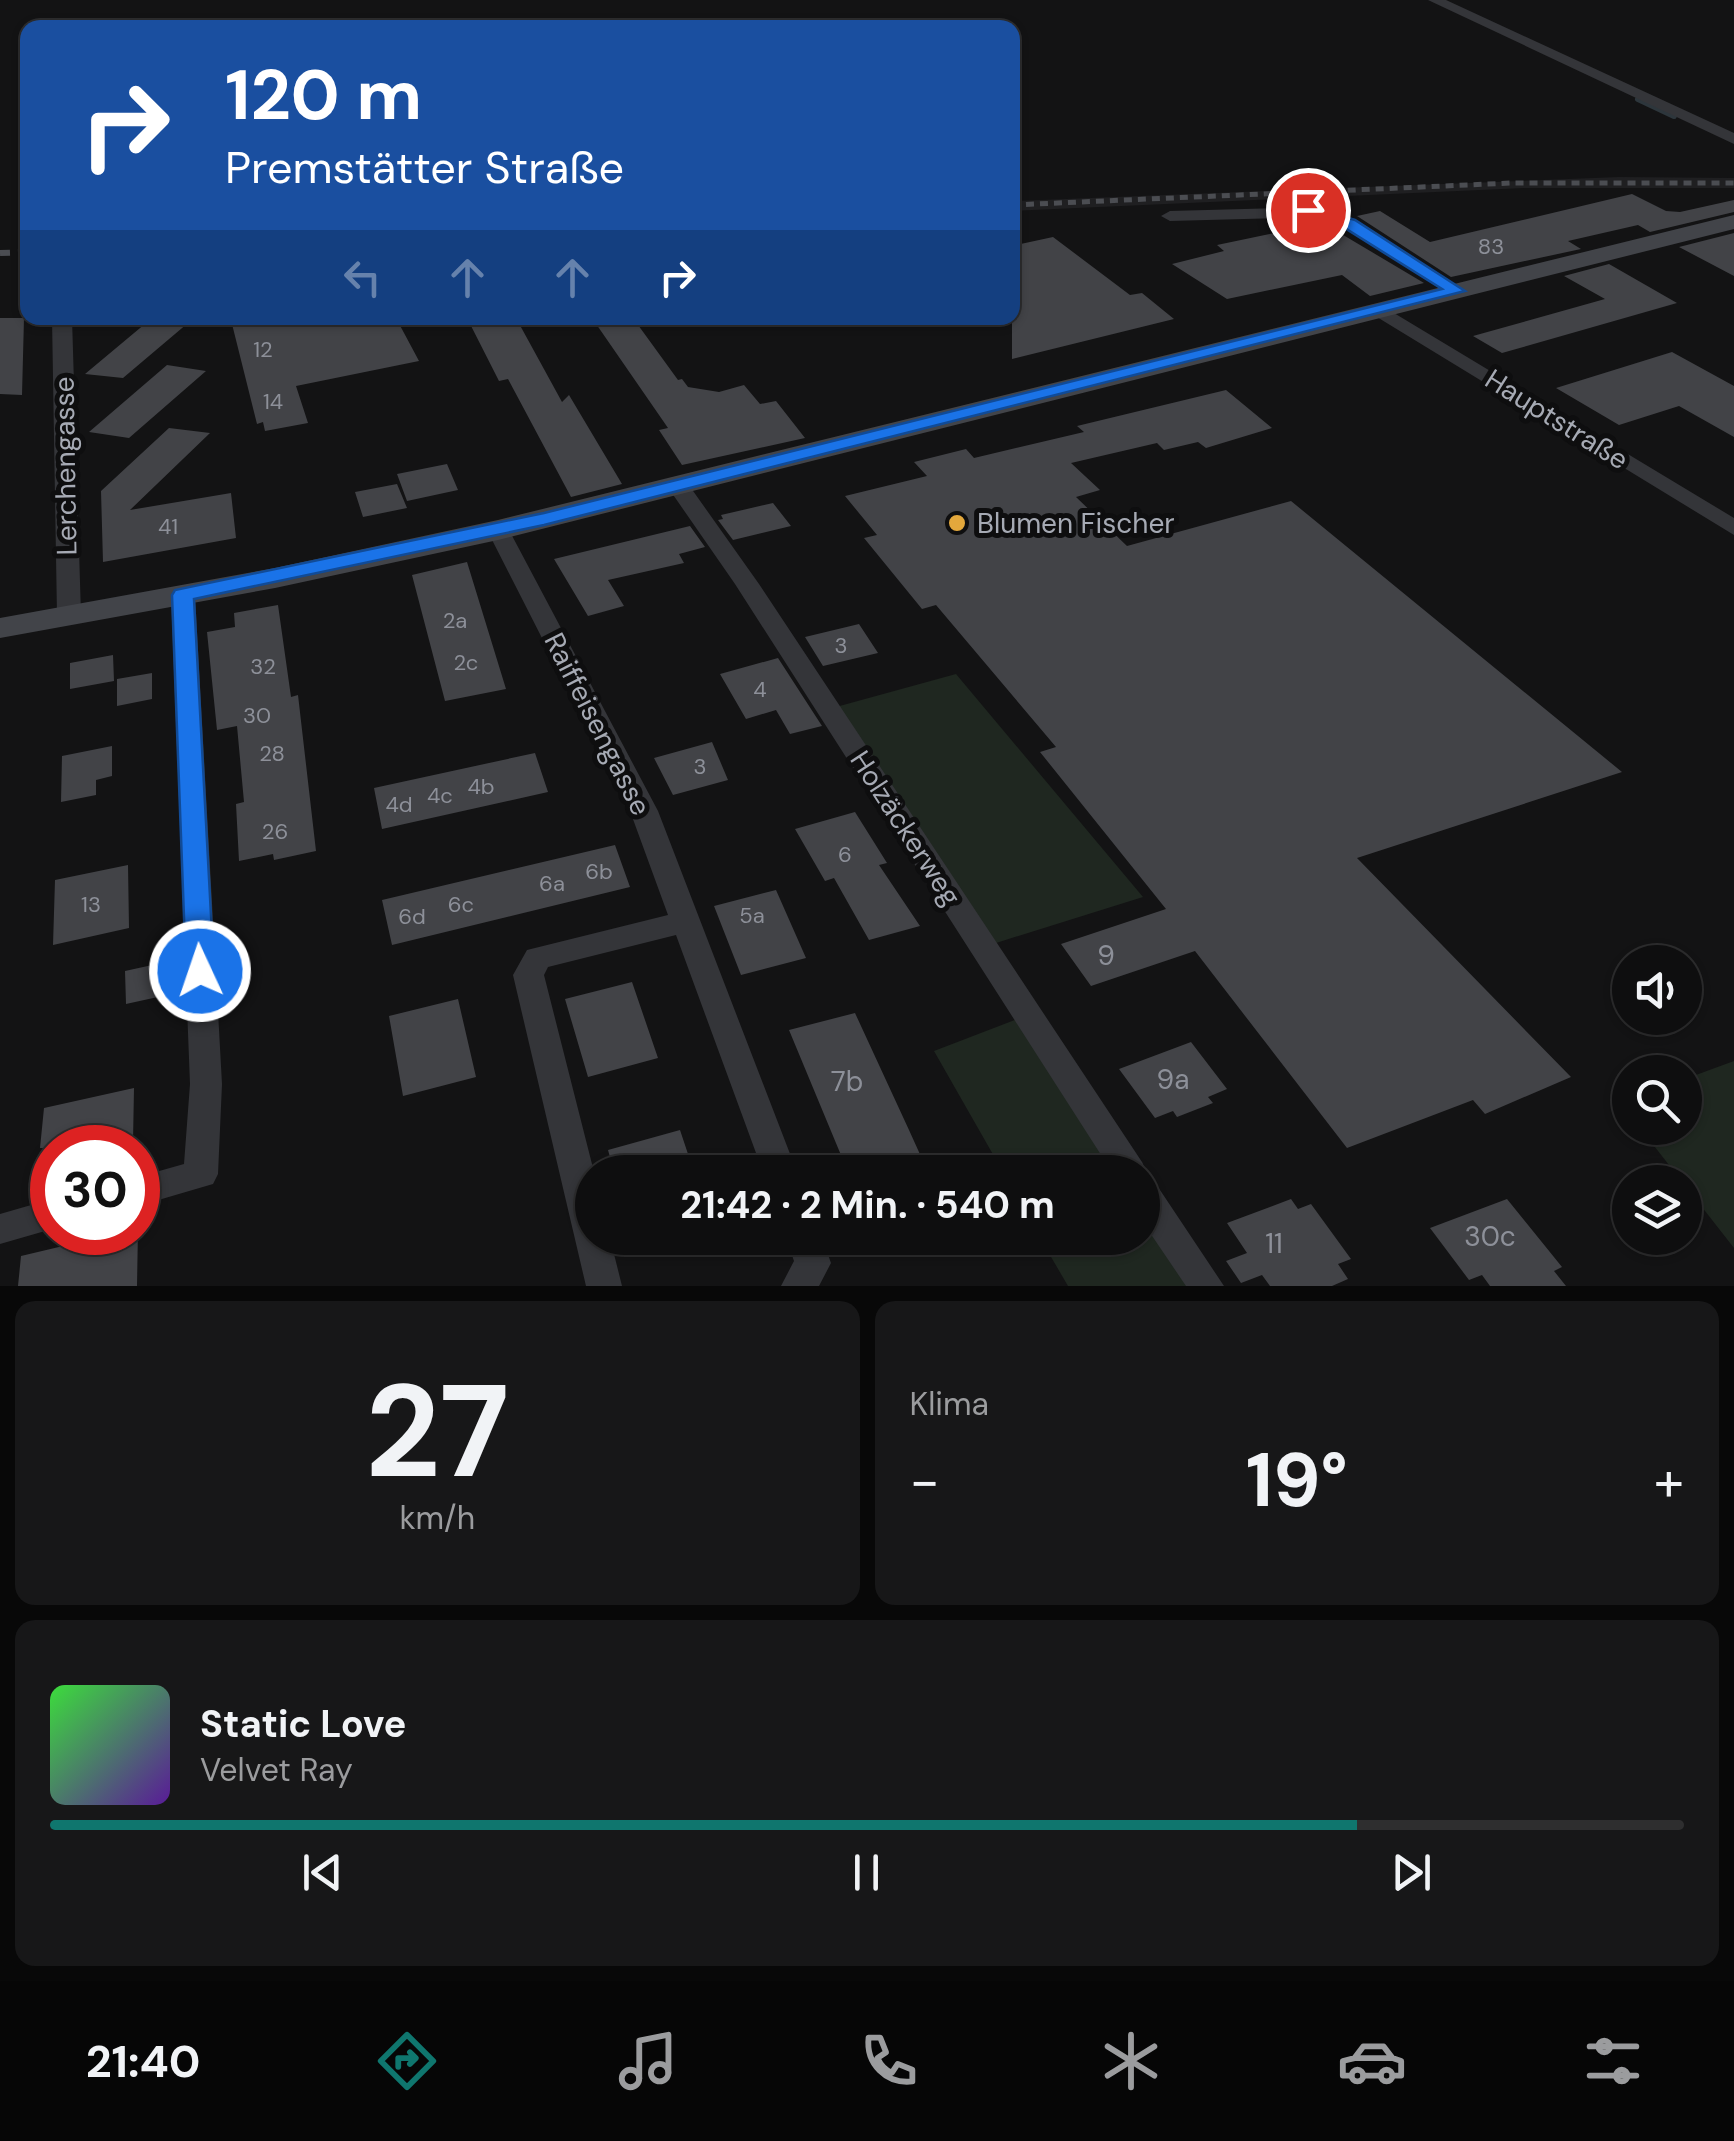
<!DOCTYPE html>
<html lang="de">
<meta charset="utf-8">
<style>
:root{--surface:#0e0e0f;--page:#171718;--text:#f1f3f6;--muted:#9b9c9e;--line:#2e2e2f;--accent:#0f766e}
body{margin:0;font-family:"DM Sans",sans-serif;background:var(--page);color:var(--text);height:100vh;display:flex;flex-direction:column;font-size:38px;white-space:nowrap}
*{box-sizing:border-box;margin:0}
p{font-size:32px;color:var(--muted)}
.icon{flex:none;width:55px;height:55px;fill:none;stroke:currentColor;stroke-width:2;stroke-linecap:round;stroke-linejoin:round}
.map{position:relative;height:1286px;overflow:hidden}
.sheet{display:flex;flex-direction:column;gap:15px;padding:15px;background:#080808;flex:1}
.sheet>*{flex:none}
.hud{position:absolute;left:20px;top:20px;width:1000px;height:305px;border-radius:20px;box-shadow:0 2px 8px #0004,0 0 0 2px var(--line);background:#1a4fa0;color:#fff;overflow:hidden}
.tools{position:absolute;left:1612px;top:945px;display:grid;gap:20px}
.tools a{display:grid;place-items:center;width:90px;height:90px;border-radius:50%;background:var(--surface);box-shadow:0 2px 8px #0004,0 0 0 2px var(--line);font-size:50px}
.speed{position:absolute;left:30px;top:1125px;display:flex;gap:20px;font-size:50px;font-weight:700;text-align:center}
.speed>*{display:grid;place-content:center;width:130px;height:130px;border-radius:50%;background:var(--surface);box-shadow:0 2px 8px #0004,0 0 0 2px var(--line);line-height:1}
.speed .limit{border:15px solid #d22;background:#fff;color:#111}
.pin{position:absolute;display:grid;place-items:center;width:85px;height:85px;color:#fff;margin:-42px;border:5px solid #fff;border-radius:50%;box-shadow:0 2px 10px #0007}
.me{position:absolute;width:110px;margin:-55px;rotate:357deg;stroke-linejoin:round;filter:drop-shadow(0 0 8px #0008)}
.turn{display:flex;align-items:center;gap:35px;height:210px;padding:0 40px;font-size:45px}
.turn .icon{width:130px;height:130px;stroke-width:2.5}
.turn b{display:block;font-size:70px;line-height:85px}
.lanes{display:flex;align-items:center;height:95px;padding:0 40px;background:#0003;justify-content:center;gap:50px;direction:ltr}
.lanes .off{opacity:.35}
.big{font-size:75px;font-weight:700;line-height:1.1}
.sheet .widget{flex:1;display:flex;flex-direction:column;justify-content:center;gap:15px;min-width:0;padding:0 35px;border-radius:20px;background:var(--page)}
.sheet .dial{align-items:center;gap:0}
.dial b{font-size:130px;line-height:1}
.song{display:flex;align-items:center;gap:30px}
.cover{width:120px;height:120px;border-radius:15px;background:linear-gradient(135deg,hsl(120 70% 55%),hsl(270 70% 35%))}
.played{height:10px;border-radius:5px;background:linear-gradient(90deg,var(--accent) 80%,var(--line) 80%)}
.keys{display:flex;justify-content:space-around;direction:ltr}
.heat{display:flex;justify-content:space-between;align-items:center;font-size:55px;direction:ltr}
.sheet .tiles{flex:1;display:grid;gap:15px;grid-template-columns:1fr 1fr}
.widget:last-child{grid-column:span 2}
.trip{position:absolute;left:575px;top:1155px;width:585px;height:100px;border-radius:50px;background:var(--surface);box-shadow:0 2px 8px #0004,0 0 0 2px var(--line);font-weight:700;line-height:100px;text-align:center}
.menu{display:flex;height:160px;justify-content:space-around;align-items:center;background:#060606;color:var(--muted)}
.menu .icon{width:70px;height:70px}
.menu .on{color:var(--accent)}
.menu b{font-size:45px;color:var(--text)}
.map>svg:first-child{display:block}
.built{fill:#1f1f21}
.green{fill:#1f2720}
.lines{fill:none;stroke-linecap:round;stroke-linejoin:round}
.stream{stroke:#2d363c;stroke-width:6}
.building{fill:#424347}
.minor{fill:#343539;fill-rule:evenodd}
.secondary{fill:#424449;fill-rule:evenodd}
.rail-far1{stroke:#4b4d52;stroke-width:5;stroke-dasharray:8 6;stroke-linecap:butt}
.rail{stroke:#4b4d52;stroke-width:6;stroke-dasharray:10 8;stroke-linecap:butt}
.route{fill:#1a73e8;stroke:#114b97;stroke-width:2.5}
.poi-dot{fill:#e3a83c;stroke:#0e0e0f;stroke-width:4}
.labels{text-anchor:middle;stroke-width:10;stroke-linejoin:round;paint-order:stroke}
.number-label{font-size:22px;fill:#8d9099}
.street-label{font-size:28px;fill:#a6aab4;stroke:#0e0e0f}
.poi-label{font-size:28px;fill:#a6aab4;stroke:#0e0e0f;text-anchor:start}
.near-number-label{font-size:28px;fill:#8d9099}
</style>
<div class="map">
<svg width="1734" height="1286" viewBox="0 0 1734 1286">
<rect width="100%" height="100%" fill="#131314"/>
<path class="built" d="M1619 177 1734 178V188H1524L1013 211V201Z"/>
<path class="green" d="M956 674 1143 897 996 943 836 707Z
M1020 1018 1120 1172H1003L934 1051Z
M1734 1061V1248L1640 1128H1685V1079Z
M1143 1207 1193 1286H1068L1040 1238H1142Z"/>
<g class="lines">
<path class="stream" d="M1638 99 1674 116"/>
</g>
<path class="building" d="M1632 194 1666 211 1680 212 1734 200V212L1650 232 1638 225 1568 241 1581 249 1451 277 1357 216 1380 211 1430 242Z
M1323 223 1424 283 1370 296 1342 275 1227 299 1172 264 1224 251 1217 245Z
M1734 233V276L1679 247Z
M1053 237 1130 295 1142 293 1174 319 1012 359V246Z
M1609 264 1677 303 1502 353 1473 336 1605 299 1564 276Z
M0 318H24L22 395 0 394Z
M152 318 188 323 123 378 85 374Z
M248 318H396L419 361 296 386 308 423 265 431 263 422 257 424 231 320Z
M467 318H516L562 402 569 395 622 484 571 497 508 379 499 381Z
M592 318H633L678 380 682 379 688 387 719 392 744 385 760 404 776 401 805 438 682 465 659 430 668 428Z
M1672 352 1734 386V437L1679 406 1619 425 1556 388Z
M167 365 206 371 129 438 89 432Z
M1226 390 1272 428 1206 448 1198 442 1164 450 1157 443 1071 463 1100 490 1076 497 1127 546 1291 501 1622 772 1357 858 1571 1077 1485 1114 1473 1100 1347 1148 1195 951 1091 986 1061 944 1166 909 1040 752 1056 747 936 605 922 609 864 538 877 535 845 496 927 476 914 462 966 449 974 458 1084 432 1077 426Z
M169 428 210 433 130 510 231 493 236 538 103 562 101 491Z
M447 464 458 490 407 501 397 474Z
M397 484 407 508 363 517 355 492Z
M773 503 791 526 733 540 718 520 723 519 721 515Z
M690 526 705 547 679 554 684 563 608 580 624 606 588 616 554 559Z
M467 562 506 689 445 701 412 575Z
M278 605 291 697 298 695 316 851 274 860 273 854 239 861 236 804 244 802 237 726 217 730 207 632 235 627 234 613Z
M859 624 878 653 823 666 805 637Z
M113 655 114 681 70 689V663Z
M778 658 822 726 790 734 776 710 746 719 720 674Z
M152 673V699L117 706V679Z
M712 742 728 780 673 795 654 758Z
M112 746V776L96 780V795L61 802 62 756Z
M535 753 548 792 382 829 374 788Z
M855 812 887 863 879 865 920 926 869 940 834 878 825 881 795 829Z
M615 845 630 887 392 945 382 900Z
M128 865 129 928 53 945 55 880Z
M776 890 806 958 741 975 714 906Z
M166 962 167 995 126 1004 125 971Z
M632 982 658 1058 588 1077 565 999Z
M458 999 476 1077 403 1096 389 1016Z
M855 1013 909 1130 928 1172H848L789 1030Z
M1191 1042 1227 1089 1208 1097 1213 1103 1177 1117 1173 1111 1155 1118 1119 1069Z
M134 1088 133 1142 110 1148H40L44 1108Z
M680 1130 694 1172H614L608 1150Z
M1291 1199 1298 1209 1311 1204 1351 1259 1338 1264 1348 1279 1332 1286H1270L1262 1275 1241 1283 1226 1261 1247 1253 1227 1223Z
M1507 1199 1562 1267 1554 1271 1566 1286H1490L1482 1275 1469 1280 1430 1228Z
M138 1229 137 1286H18L21 1256 122 1232H138Z"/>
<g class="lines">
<path class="minor" d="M1428 0H1446L1734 133V144Z
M1321 207 1355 219 1466 291 1464 295H1450L1343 227 1319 217 1170 221 1161 216 1170 211Z
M1379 304 1734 518V535L1372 314 1370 310Z
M52 318H72L81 615 69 622 57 615Z
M678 479 686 481 759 584 1142 1162 1147 1172 1145 1177 1154 1181 1224 1286H1186L1142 1221V1172H1112L735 584 667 486Z
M498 523 509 530 658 811 797 1172H763L676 935 548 967 544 975 594 1172 592 1238H610L622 1286H586L513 975 527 950 668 915 630 811 487 530Z
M183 588 195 595 222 1084 218 1174 213 1184 138 1206V1177L184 1164 190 1084 171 595Z
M52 1199V1229L0 1244V1214Z
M786 1238H822L831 1263 819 1286H781L794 1261Z"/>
<path class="secondary" d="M1734 215V229L498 540 275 588 0 638V618L275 568 498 520Z"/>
<path class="rail-far1" d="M1012 205 1512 183H1734"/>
<path class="rail" d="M0 253 28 252"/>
</g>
<path class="route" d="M1308 206 1355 220 1465 291 544 525 194 599 214 971 210 978 200 981 190 978 186 971 172 595 175 590 544 513 1442 289 1343 227 1302 214V207Z"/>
<circle class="poi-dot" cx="957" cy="523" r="10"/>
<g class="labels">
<g class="number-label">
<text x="1491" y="254">83</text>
<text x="263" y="357">12</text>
<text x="273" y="409">14</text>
<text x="168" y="534">41</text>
<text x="455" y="628">2a</text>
<text x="841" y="653">3</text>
<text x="466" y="670">2c</text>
<text x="263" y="674">32</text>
<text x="760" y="697">4</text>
<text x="257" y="723">30</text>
<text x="272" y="761">28</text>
<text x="700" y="774">3</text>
<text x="481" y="794">4b</text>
<text x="440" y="803">4c</text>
<text x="399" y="812">4d</text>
<text x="275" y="839">26</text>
<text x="845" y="862">6</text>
<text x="599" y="879">6b</text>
<text x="552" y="891">6a</text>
<text x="91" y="912">13</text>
<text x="461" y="912">6c</text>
<text x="752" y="923">5a</text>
<text x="412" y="924">6d</text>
</g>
<g class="street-label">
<text transform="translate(1557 419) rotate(32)" y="10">Hauptstraße</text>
<text transform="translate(65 466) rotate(-91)" y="10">Lerchengasse</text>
<text transform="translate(598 724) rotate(63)" y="10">Raiffeisengasse</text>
<text transform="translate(906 828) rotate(57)" y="10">Holzäckerweg</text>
</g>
<g class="poi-label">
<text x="977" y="533">Blumen Fischer</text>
</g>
<g class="near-number-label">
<text x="1106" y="965">9</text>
<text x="1173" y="1089">9a</text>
<text x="847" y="1091">7b</text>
<text x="1490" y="1246">30c</text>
<text x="1274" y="1253">11</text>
</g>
</g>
</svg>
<div class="tools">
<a><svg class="icon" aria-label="sound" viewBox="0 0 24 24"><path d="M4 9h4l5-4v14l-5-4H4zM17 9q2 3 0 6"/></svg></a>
<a><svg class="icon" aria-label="search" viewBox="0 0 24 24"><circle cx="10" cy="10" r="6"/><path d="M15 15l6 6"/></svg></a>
<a><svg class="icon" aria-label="layers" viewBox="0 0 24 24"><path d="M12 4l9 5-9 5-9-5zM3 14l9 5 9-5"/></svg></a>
</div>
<div class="speed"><div class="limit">30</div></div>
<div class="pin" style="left:1308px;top:210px;background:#d93025"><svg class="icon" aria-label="arrive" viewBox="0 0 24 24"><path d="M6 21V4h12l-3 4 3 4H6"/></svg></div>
<svg class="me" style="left:200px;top:971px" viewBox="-20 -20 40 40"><circle r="17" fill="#1a73e8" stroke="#fff" stroke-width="3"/><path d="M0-11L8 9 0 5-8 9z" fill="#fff"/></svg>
<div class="trip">21:42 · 2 Min. · 540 m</div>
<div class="hud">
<div class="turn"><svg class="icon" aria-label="right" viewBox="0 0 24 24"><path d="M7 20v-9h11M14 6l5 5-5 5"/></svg><div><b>120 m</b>Premstätter Straße</div></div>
<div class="lanes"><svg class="icon off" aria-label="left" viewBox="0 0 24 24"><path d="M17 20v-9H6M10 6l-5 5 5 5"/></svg><svg class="icon off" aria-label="ahead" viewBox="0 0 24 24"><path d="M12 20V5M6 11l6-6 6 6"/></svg><svg class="icon off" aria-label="ahead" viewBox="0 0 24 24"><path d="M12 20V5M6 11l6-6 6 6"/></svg><svg class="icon" aria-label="right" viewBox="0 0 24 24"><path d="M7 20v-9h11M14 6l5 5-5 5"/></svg></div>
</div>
</div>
<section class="sheet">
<div class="tiles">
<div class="widget dial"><b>27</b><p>km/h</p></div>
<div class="widget"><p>Klima</p>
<div class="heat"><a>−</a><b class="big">19°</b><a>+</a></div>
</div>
<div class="widget">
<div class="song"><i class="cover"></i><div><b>Static Love</b><p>Velvet Ray</p></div></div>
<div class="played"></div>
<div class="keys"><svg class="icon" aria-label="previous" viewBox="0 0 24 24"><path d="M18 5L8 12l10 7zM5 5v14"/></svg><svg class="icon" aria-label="pause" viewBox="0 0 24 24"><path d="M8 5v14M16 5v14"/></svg><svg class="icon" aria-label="next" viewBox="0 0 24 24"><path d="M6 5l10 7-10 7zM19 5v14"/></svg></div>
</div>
</div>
</section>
<nav class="menu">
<b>21:40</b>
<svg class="icon on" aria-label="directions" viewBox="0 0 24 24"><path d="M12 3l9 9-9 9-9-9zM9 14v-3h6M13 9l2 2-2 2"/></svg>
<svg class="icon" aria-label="music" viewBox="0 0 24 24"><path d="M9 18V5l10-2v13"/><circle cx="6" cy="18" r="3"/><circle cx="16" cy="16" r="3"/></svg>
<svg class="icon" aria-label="phone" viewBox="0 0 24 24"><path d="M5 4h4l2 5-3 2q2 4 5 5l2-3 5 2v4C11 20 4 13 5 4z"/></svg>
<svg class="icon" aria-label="climate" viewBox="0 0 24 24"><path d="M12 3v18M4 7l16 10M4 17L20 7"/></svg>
<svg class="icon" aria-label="car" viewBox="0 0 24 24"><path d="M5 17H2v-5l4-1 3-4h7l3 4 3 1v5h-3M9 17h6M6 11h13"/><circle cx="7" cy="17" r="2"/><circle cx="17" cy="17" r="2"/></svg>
<svg class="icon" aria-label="filters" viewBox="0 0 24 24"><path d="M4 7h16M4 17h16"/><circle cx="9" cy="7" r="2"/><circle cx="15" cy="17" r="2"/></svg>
</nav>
